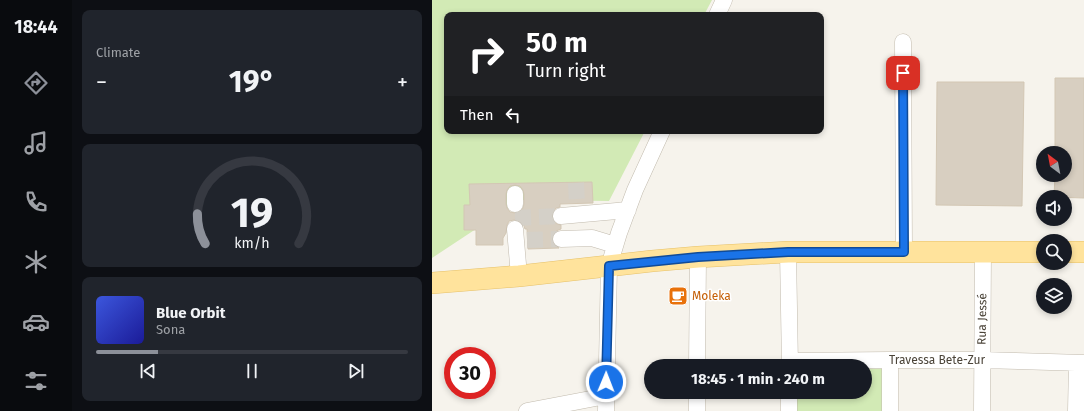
<!DOCTYPE html>
<meta charset="utf-8">
<style>
:root{--surface:#171b24;--page:#20242c;--text:#f1f3f6;--muted:#9ea1a6;--line:#363941;--accent:#8c9099}
body{margin:0;font-family:"Fira Sans",sans-serif;background:var(--page);color:var(--text);height:100vh;display:flex;flex-direction:column;font-size:15px;white-space:nowrap}
*{box-sizing:border-box;margin:0}
p{font-size:13px;color:var(--muted)}
.icon{flex:none;width:22px;height:22px;fill:none;stroke:currentColor;stroke-width:2;stroke-linecap:round;stroke-linejoin:round}
.map{position:relative;flex:1;overflow:hidden}
.details{display:flex;flex-direction:column;gap:10px;padding:10px;background:#0d0f14;width:360px}
.details>*{flex:none}
.hud{position:absolute;left:12px;top:12px;width:380px;height:122px;border-radius:8px;box-shadow:0 2px 6px #0003;background:#202124;color:#fff;overflow:hidden}
.needle{width:26px;rotate:328deg}
.buttons{position:absolute;left:604px;top:146px;display:grid;gap:8px}
.buttons a{display:grid;place-items:center;width:36px;height:36px;border-radius:50%;background:var(--surface);box-shadow:0 2px 6px #0003;font-size:20px}
.speed{position:absolute;left:12px;top:347px;display:flex;gap:8px;font-size:20px;font-weight:700;text-align:center}
.speed>*{display:grid;place-content:center;width:52px;height:52px;border-radius:50%;background:var(--surface);box-shadow:0 2px 6px #0003;line-height:1}
.speed .limit{border:6px solid #d22;background:#fff;color:#111}
.pin{position:absolute;display:grid;place-items:center;width:34px;height:34px;color:#fff;margin:-17px;border-radius:8px;box-shadow:0 2px 6px #0006}
.me{position:absolute;width:44px;margin:-22px;rotate:1deg;stroke-linejoin:round;filter:drop-shadow(0 0 3px #0008)}
.turn{display:flex;align-items:center;gap:14px;height:84px;padding:0 16px;font-size:18px}
.turn .icon{width:52px;height:52px;stroke-width:2.5}
.turn b{display:block;font-size:28px;line-height:34px}
.then{display:flex;align-items:center;height:38px;padding:0 16px;background:#0003;gap:8px;font-size:15px}
.big{font-size:30px;font-weight:700;line-height:1.1}
.details .widget{flex:1;display:flex;flex-direction:column;justify-content:center;gap:6px;min-width:0;padding:0 14px;border-radius:8px;background:var(--page)}
.details .dial{align-items:center;gap:0}
.dial svg{height:104px;overflow:visible;fill:none;stroke:var(--line);stroke-width:7;stroke-linecap:round;text-anchor:middle}
.dial text{fill:var(--text);stroke:none}
.song{display:flex;align-items:center;gap:12px}
.cover{width:48px;height:48px;border-radius:6px;background:linear-gradient(135deg,hsl(230 70% 55%),hsl(240 70% 35%))}
.played{height:4px;border-radius:2px;background:linear-gradient(90deg,var(--accent) 20%,var(--line) 20%)}
.keys{display:flex;justify-content:space-around;direction:ltr}
.heat{display:flex;justify-content:space-between;align-items:center;font-size:22px;direction:ltr}
.trip{position:absolute;left:212px;top:359px;width:228px;height:40px;border-radius:20px;background:var(--surface);box-shadow:0 2px 6px #0003;font-weight:700;line-height:40px;text-align:center}
main{display:flex;flex:1;min-height:0}
.menu{display:flex;flex-direction:column;width:72px;justify-content:space-around;align-items:center;background:#090b0e;color:var(--muted)}
.menu .icon{width:28px;height:28px}
.menu .current{color:var(--accent)}
.menu b{font-size:18px;color:var(--text)}
.map>svg:first-child{display:block}
.green{fill:#d2eab5}
.building{fill:#d8cfc1;stroke:#d3c7b4;fill-rule:evenodd}
.lines{fill:none;stroke-linecap:round;stroke-linejoin:round}
.minor-tunnel{stroke:#d4d0c8;stroke-width:16;stroke-dasharray:16 8;stroke-linecap:butt}
.minor-casing{stroke:#c2bbae;stroke-width:17}
.major-casing{stroke:#e6c16a;stroke-width:22}
.minor{stroke:#fff;stroke-width:16}
.major{stroke:#ffe39c;stroke-width:21}
.route-casing{stroke:#114b97;stroke-width:10}
.route{stroke:#1a73e8;stroke-width:7}
.labels{text-anchor:middle;stroke-width:3;stroke-linejoin:round;paint-order:stroke}
.food-label{font-size:12px;fill:#c56008;stroke:#fff;text-anchor:start}
.street-label{font-size:12px;fill:#4b4439;stroke:#fff}
</style>
<main>
<nav class="menu">
<b>18:44</b>
<svg class="icon current" aria-label="directions" viewBox="0 0 24 24"><path d="M12 3l9 9-9 9-9-9zM9 14v-3h6M13 9l2 2-2 2"/></svg>
<svg class="icon" aria-label="music" viewBox="0 0 24 24"><path d="M9 18V5l10-2v13"/><circle cx="6" cy="18" r="3"/><circle cx="16" cy="16" r="3"/></svg>
<svg class="icon" aria-label="phone" viewBox="0 0 24 24"><path d="M5 4h4l2 5-3 2q2 4 5 5l2-3 5 2v4C11 20 4 13 5 4z"/></svg>
<svg class="icon" aria-label="climate" viewBox="0 0 24 24"><path d="M12 3v18M4 7l16 10M4 17L20 7"/></svg>
<svg class="icon" aria-label="car" viewBox="0 0 24 24"><path d="M5 17H2v-5l4-1 3-4h7l3 4 3 1v5h-3M9 17h6M6 11h13"/><circle cx="7" cy="17" r="2"/><circle cx="17" cy="17" r="2"/></svg>
<svg class="icon" aria-label="filters" viewBox="0 0 24 24"><path d="M4 7h16M4 17h16"/><circle cx="9" cy="7" r="2"/><circle cx="15" cy="17" r="2"/></svg>
</nav>
<section class="details">
<div class="widget"><p>Climate</p>
<div class="heat"><a>−</a><b class="big">19°</b><a>+</a></div>
</div>
<div class="widget dial"><svg viewBox="0 0 100 80">
<path d="M14 69A42 42 0 1 1 86 69"/>
<path d="M14 69A42 42 0 0 1 8 46" stroke="#8c9099"/>
<text x="50" y="56" font-size="32" font-weight="700">19</text>
<text x="50" y="72" font-size="11">km/h</text>
</svg></div>
<div class="widget">
<div class="song"><i class="cover"></i><div><b>Blue Orbit</b><p>Sona</p></div></div>
<div class="played"></div>
<div class="keys"><svg class="icon" aria-label="previous" viewBox="0 0 24 24"><path d="M18 5L8 12l10 7zM5 5v14"/></svg><svg class="icon" aria-label="pause" viewBox="0 0 24 24"><path d="M8 5v14M16 5v14"/></svg><svg class="icon" aria-label="next" viewBox="0 0 24 24"><path d="M6 5l10 7-10 7zM19 5v14"/></svg></div>
</div>
</section>
<div class="map">
<svg width="652" height="411" viewBox="0 0 652 411">
<rect width="100%" height="100%" fill="#f6f3ec"/>
<path class="green" d="M0 0H280L272 15H15V131H213L177 201 88 200 0 258Z
M433 367H455L454 411H362L363 392H433Z"/>
<path class="building" d="M623 78H652V198L622 197 623 175H633V153H623Z
M505 82H592L590 206 504 205Z
M160 182 161 203 128 204V207L124 208 121 212 120 216 121 221 125 224 129 225V229L124 231 121 234 120 239 121 244 127 248 96 249 95 229H93L91 223 87 220H82L77 221 75 225 74 233 71 238V245H44V230H32V205H38L37 184ZM83 185 88 186 91 190 92 194V204L91 208 88 212 83 213 78 212 75 208 74 204V194L75 190 78 186Z"/>
<g class="lines">
<path class="minor-tunnel" d="M144 183 145 203
M83 218 129 216
M95 240 129 239"/>
<g class="minor-casing">
<path id="minor" d="M285 15 292 0
M471 42 472 252
M83 204V194
M129 216 196 210
M83 229 87 276
M129 239 160 238 183 245
M356 252 358 366
M458 360V411
M358 361 458 360H549L652 363
M265 366 266 257
M95 411 174 396
M174 411 177 266 187 233 203 190 230 131
M265 411V392
M357 411V392
M550 411 551 251
M644 411 645 363"/>
</g>
<g class="major-casing">
<path id="major" d="M633 252H652
M0 283 87 276 220 261 266 257 356 252H611"/>
</g>
<use href="#minor" class="minor"/>
<use href="#major" class="major"/>
</g>
<g class="lines">
<g class="route-casing">
<path id="route" d="M174 382 177 266 266 257 356 252H472L471 73"/>
</g>
<use href="#route" class="route"/>
</g>
<defs>
<g id="cafe-square" transform="scale(1)"><rect x="-9" y="-9" width="18" height="18" rx="4" fill="#e8710a" stroke="#fff"/><path d="M-5.5-4.5H6V0H3Q3 3.5 0 3.5H-2.5Q-5.5 3.5-5.5 0ZM3-3.2v2h1.7v-2ZM-6 4.5H4V6H-6Z" fill="#fff"/></g>
</defs>
<g fill-rule="evenodd">
<use href="#cafe-square" x="246" y="296"/>
</g>
<g class="labels">
<g class="food-label">
<text x="260" y="300">Moleka</text>
</g>
<g class="street-label">
<text transform="translate(550 319) rotate(-89)" y="4">Rua Jessé</text>
<text x="505" y="364">Travessa Bete-Zur</text>
</g>
</g>
</svg>
<div class="buttons">
<a><svg class="needle" viewBox="-14 -14 28 28"><path d="M0-13l5 13h-10z" fill="#e53935"/><path d="M0 13l5-13h-10z" fill="#9ea1a6"/></svg></a>
<a><svg class="icon" aria-label="sound" viewBox="0 0 24 24"><path d="M4 9h4l5-4v14l-5-4H4zM17 9q2 3 0 6"/></svg></a>
<a><svg class="icon" aria-label="search" viewBox="0 0 24 24"><circle cx="10" cy="10" r="6"/><path d="M15 15l6 6"/></svg></a>
<a><svg class="icon" aria-label="layers" viewBox="0 0 24 24"><path d="M12 4l9 5-9 5-9-5zM3 14l9 5 9-5"/></svg></a>
</div>
<div class="speed"><div class="limit">30</div></div>
<div class="pin" style="left:471px;top:73px;background:#d93025"><svg class="icon" aria-label="arrive" viewBox="0 0 24 24"><path d="M6 21V4h12l-3 4 3 4H6"/></svg></div>
<svg class="me" style="left:174px;top:382px" viewBox="-20 -20 40 40"><circle r="17" fill="#1a73e8" stroke="#fff" stroke-width="3"/><path d="M0-11L8 9 0 5-8 9z" fill="#fff"/></svg>
<div class="trip">18:45 · 1 min · 240 m</div>
<div class="hud">
<div class="turn"><svg class="icon" aria-label="right" viewBox="0 0 24 24"><path d="M7 20v-9h11M14 6l5 5-5 5"/></svg><div><b>50 m</b>Turn right</div></div>
<div class="then">Then<svg class="icon" aria-label="left" viewBox="0 0 24 24"><path d="M17 20v-9H6M10 6l-5 5 5 5"/></svg></div>
</div>
</div>
</main>
